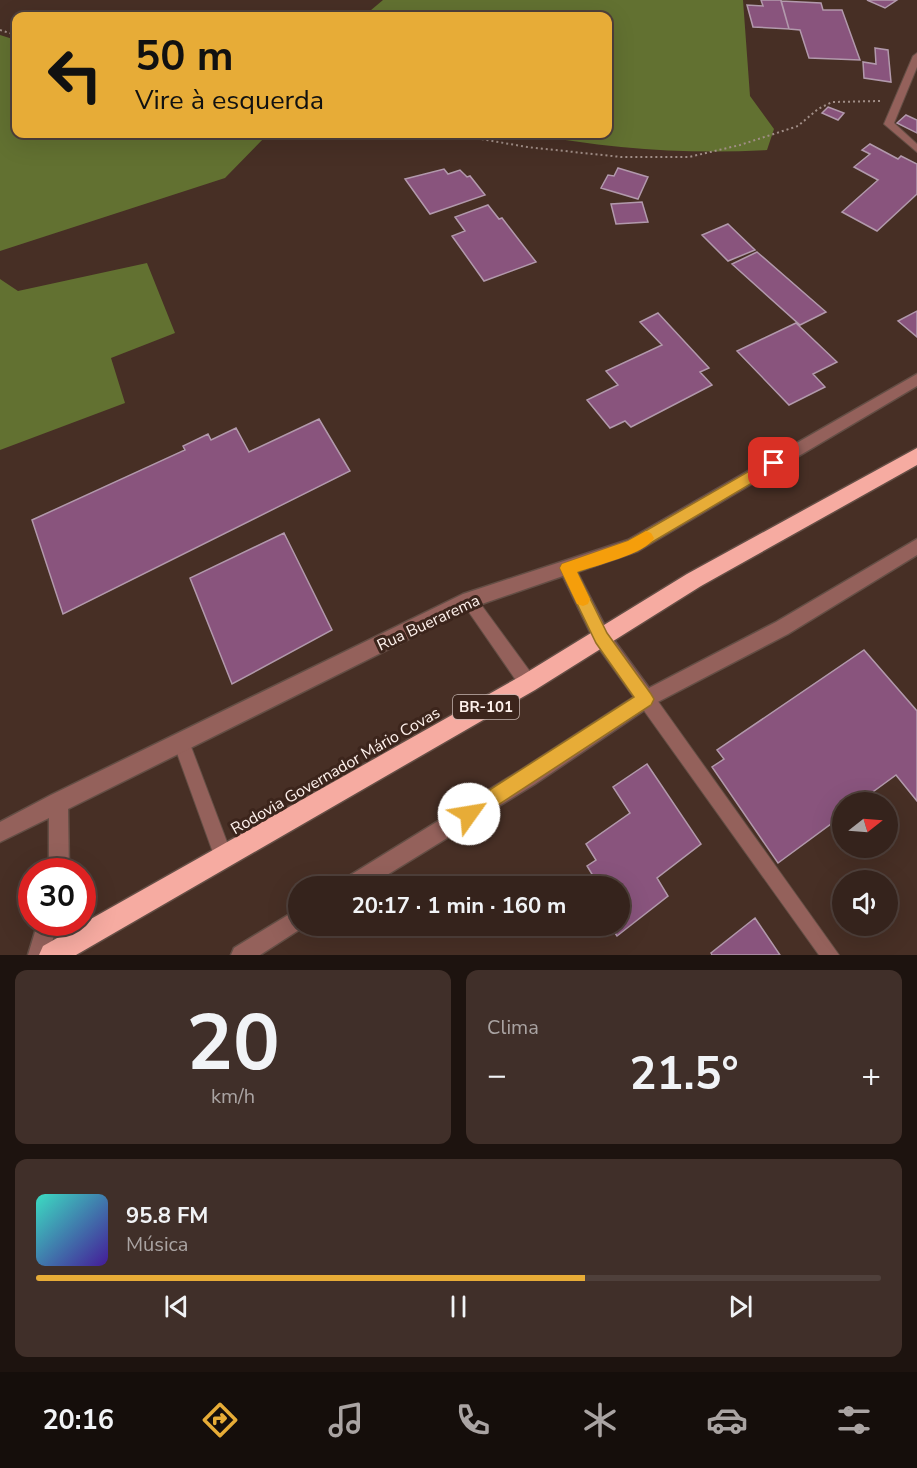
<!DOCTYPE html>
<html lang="pt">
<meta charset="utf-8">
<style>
:root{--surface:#35231c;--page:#402f29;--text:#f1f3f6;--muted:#aaa4a3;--line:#4f403b;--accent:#e7ac37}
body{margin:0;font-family:"Nunito Sans",sans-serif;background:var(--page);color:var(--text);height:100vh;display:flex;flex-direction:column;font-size:22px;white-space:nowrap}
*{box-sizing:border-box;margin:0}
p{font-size:20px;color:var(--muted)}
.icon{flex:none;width:33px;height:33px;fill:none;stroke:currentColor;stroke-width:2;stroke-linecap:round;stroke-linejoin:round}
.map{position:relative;height:955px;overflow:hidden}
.sheet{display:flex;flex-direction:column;gap:15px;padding:15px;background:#1d130f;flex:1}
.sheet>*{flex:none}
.banner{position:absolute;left:12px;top:12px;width:600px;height:126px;border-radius:12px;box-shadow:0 6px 24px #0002,0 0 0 2px var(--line);background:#e7ac37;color:#111;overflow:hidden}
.needle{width:39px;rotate:73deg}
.buttons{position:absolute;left:832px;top:792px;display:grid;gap:12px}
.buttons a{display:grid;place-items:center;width:66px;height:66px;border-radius:50%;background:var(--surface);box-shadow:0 6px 24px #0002,0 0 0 2px var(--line);font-size:30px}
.speed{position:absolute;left:18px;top:858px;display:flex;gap:12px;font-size:30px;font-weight:700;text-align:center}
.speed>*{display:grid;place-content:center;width:78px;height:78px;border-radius:50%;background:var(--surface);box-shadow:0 6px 24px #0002,0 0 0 2px var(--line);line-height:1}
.speed .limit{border:9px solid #d22;background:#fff;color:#111}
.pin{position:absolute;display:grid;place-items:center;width:51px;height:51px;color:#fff;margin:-26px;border-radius:12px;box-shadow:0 3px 9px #0006}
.me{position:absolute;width:66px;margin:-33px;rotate:58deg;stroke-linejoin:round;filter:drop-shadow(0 0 4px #0008)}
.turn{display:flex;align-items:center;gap:21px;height:126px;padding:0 24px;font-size:27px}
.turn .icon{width:78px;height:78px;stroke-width:2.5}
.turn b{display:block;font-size:42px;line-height:51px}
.big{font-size:45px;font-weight:700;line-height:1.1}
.sheet .card{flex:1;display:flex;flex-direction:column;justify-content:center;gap:9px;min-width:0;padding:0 21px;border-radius:12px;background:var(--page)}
.sheet .dial{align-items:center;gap:0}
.dial b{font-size:78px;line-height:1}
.song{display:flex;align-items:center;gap:18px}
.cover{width:72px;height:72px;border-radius:9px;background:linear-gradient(135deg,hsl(170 70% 55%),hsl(260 70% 35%))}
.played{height:6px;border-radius:3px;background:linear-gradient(90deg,var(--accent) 65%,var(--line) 65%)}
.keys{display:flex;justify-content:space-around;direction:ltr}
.heat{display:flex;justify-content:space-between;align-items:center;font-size:33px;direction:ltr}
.sheet .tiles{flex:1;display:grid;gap:15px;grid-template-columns:1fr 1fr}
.card:last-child{grid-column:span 2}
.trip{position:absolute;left:288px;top:876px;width:342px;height:60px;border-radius:30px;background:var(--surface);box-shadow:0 6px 24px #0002,0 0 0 2px var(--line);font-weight:700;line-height:60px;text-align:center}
.tabs{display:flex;height:96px;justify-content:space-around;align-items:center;background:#150e0b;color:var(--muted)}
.tabs .icon{width:42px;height:42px}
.tabs .on{color:var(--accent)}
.tabs b{font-size:27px;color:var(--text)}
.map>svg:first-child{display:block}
.forest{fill:#627131}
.building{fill:#89547d;stroke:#b299ac;stroke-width:1.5}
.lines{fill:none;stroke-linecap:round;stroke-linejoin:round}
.lane-casing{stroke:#644e45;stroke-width:2}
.street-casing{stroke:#644e45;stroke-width:3}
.highway-casing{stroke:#644e45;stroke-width:3}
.path{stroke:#a18e87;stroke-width:2;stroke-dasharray:2 3;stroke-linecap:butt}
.lane{fill:#94615b;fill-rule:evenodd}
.street{fill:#94615b;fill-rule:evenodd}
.highway{fill:#f6aba1;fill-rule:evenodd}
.route{fill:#e7ac37;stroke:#967024;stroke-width:1.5}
.slow{fill:#f59e0b}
.labels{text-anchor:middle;stroke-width:6;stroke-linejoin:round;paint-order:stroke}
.shield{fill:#3c251c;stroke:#c4b4ae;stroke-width:1.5}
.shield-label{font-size:15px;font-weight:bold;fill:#fef1ec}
.street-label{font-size:16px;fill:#fef1ec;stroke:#3c251c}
</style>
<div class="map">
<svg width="917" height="955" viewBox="0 0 917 955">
<rect width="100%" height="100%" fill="#472f25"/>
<path class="forest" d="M383 0H743L750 96 774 129 767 150C687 155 607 148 528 134H608V16H364Z
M0 35 16 40V134H268L225 178 0 251Z
M147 263 175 333 111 358 125 403 0 450V279L18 291Z"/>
<path class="building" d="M761 0H781L789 29 753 27 747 5 763 6Z
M867 0H897L885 8Z
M781 1 821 3 823 10H842L860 60 809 58 800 30 789 29Z
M875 48 888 50 891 82 864 78 863 62 876 64Z
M828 107 844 113 838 120 822 113Z
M906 115 917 120V133L897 123Z
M870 144 898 159 901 156 917 164V194L877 231 842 212 878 180 854 167 870 154 862 150Z
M618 168 648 177 638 199 601 188 608 175 614 176Z
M444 169 448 174 460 170 467 177 470 176 485 195 430 214 405 179Z
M642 202 648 222 616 224 611 204Z
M488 205 499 219 502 218 536 262 484 281 452 236 465 231 455 217Z
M728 224 755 250 728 261 702 235Z
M757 252 826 312 800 325 732 264Z
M917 311V337L898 321Z
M658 313 709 368 700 372 712 385 631 427 625 421 610 428 587 400 618 385 606 371 662 345 640 322Z
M796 323 837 362 813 374 825 387 789 405 737 351Z
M319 419 350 471 63 614 32 520 185 450 183 446 208 434 211 440 236 428 249 452Z
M284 533 332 630 232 684 190 578Z
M864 650 917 711V801L896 775 859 802H843V815L778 863 712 767 724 759 717 750Z
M647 764 701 844 657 878 668 896 617 936 610 926H620V886H594L598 884 587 866 596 860 586 844 630 813 613 787Z
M755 918 780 955H712L711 953Z"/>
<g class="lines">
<g class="lane-casing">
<path id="lane" d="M917 53V67L894 123 917 144V152L884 124 913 56Z
M469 593 474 595 534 677 536 683 534 689 528 691 522 689 464 605 462 600 464 595Z
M646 691 652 693 839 955H819L640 705 638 699 640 693Z
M181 734 187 736 233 858 230 864 224 867 218 864 215 858 173 742 175 736Z"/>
</g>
<g class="street-casing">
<path id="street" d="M917 374V386L638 551 577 572 608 632 649 688 776 622 917 539V555L788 634 652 705 535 784 369 886H341L344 879 521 770 634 697 596 644 563 576 473 607 68 809 69 872H49V818L0 842V822L51 795 463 594 628 540Z
M298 909V926H305L260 955H231L234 948Z
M38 922H58L48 955H28Z"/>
</g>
<g class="highway-casing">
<path id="highway" d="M917 448V465L701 586 535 690 76 955H39L43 946 521 676 687 574Z"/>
</g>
<path class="path" d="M0 30 16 35
M452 134 527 147 621 157H689L740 145 798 126 818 109 832 102 881 101"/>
<use href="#lane" class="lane"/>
<use href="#street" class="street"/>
<use href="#highway" class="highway"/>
</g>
<path class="route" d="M774 457 779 459 781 463 779 467 637 551 577 572 607 633 651 694 654 699 651 705 475 820 469 822 463 820 460 814 463 807 634 697 596 643 560 568 562 564 628 541Z"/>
<path class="slow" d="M646 531 651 533 654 538C646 554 594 566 577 572L590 599 588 604 583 606 577 604 560 568 562 564 628 541Z"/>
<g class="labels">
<rect class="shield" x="453" y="695" width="66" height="24" rx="4.5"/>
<g class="shield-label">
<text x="486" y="712">BR-101</text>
</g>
<g class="street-label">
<text transform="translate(428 622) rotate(-25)" y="6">Rua Buerarema</text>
<text transform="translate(335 770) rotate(-30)" y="6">Rodovia Governador Mário Covas</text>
</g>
</g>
</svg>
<div class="buttons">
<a><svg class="needle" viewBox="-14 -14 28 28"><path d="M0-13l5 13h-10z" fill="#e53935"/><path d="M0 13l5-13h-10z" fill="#aaa4a3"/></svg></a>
<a><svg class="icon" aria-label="sound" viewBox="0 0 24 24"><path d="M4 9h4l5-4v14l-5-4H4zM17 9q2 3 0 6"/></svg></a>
</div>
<div class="speed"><div class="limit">30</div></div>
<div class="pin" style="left:774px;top:463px;background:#d93025"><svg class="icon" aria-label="arrive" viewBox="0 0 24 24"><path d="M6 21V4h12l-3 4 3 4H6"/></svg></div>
<svg class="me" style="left:469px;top:814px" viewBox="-20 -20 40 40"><circle r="19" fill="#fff"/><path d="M0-13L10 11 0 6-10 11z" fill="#e7ac37"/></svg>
<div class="trip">20:17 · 1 min · 160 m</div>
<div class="banner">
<div class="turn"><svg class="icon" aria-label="left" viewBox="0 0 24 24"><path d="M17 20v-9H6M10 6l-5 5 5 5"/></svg><div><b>50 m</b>Vire à esquerda</div></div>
</div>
</div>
<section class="sheet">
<div class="tiles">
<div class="card dial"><b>20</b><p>km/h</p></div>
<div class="card"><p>Clima</p>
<div class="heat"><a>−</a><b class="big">21.5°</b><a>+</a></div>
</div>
<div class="card">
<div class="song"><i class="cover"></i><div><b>95.8 FM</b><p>Música</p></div></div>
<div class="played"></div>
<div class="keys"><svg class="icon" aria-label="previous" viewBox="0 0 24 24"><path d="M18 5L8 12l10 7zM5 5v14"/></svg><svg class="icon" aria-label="pause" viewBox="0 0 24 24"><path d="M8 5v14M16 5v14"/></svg><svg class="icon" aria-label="next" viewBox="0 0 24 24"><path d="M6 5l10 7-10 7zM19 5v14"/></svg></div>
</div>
</div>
</section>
<nav class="tabs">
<b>20:16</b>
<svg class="icon on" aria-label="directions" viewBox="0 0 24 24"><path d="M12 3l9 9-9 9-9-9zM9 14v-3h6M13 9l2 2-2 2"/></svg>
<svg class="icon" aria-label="music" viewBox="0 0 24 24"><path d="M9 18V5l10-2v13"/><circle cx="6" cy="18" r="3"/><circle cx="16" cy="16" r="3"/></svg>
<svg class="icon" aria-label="phone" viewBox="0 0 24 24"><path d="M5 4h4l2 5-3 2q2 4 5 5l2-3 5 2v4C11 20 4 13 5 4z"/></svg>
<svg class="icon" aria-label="climate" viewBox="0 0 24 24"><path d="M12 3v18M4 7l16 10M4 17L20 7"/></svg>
<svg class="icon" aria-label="car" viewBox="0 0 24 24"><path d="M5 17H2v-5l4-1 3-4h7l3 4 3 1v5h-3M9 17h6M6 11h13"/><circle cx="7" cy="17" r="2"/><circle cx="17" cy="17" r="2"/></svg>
<svg class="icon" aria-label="filters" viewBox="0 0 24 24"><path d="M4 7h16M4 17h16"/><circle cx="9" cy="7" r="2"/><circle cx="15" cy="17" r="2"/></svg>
</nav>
